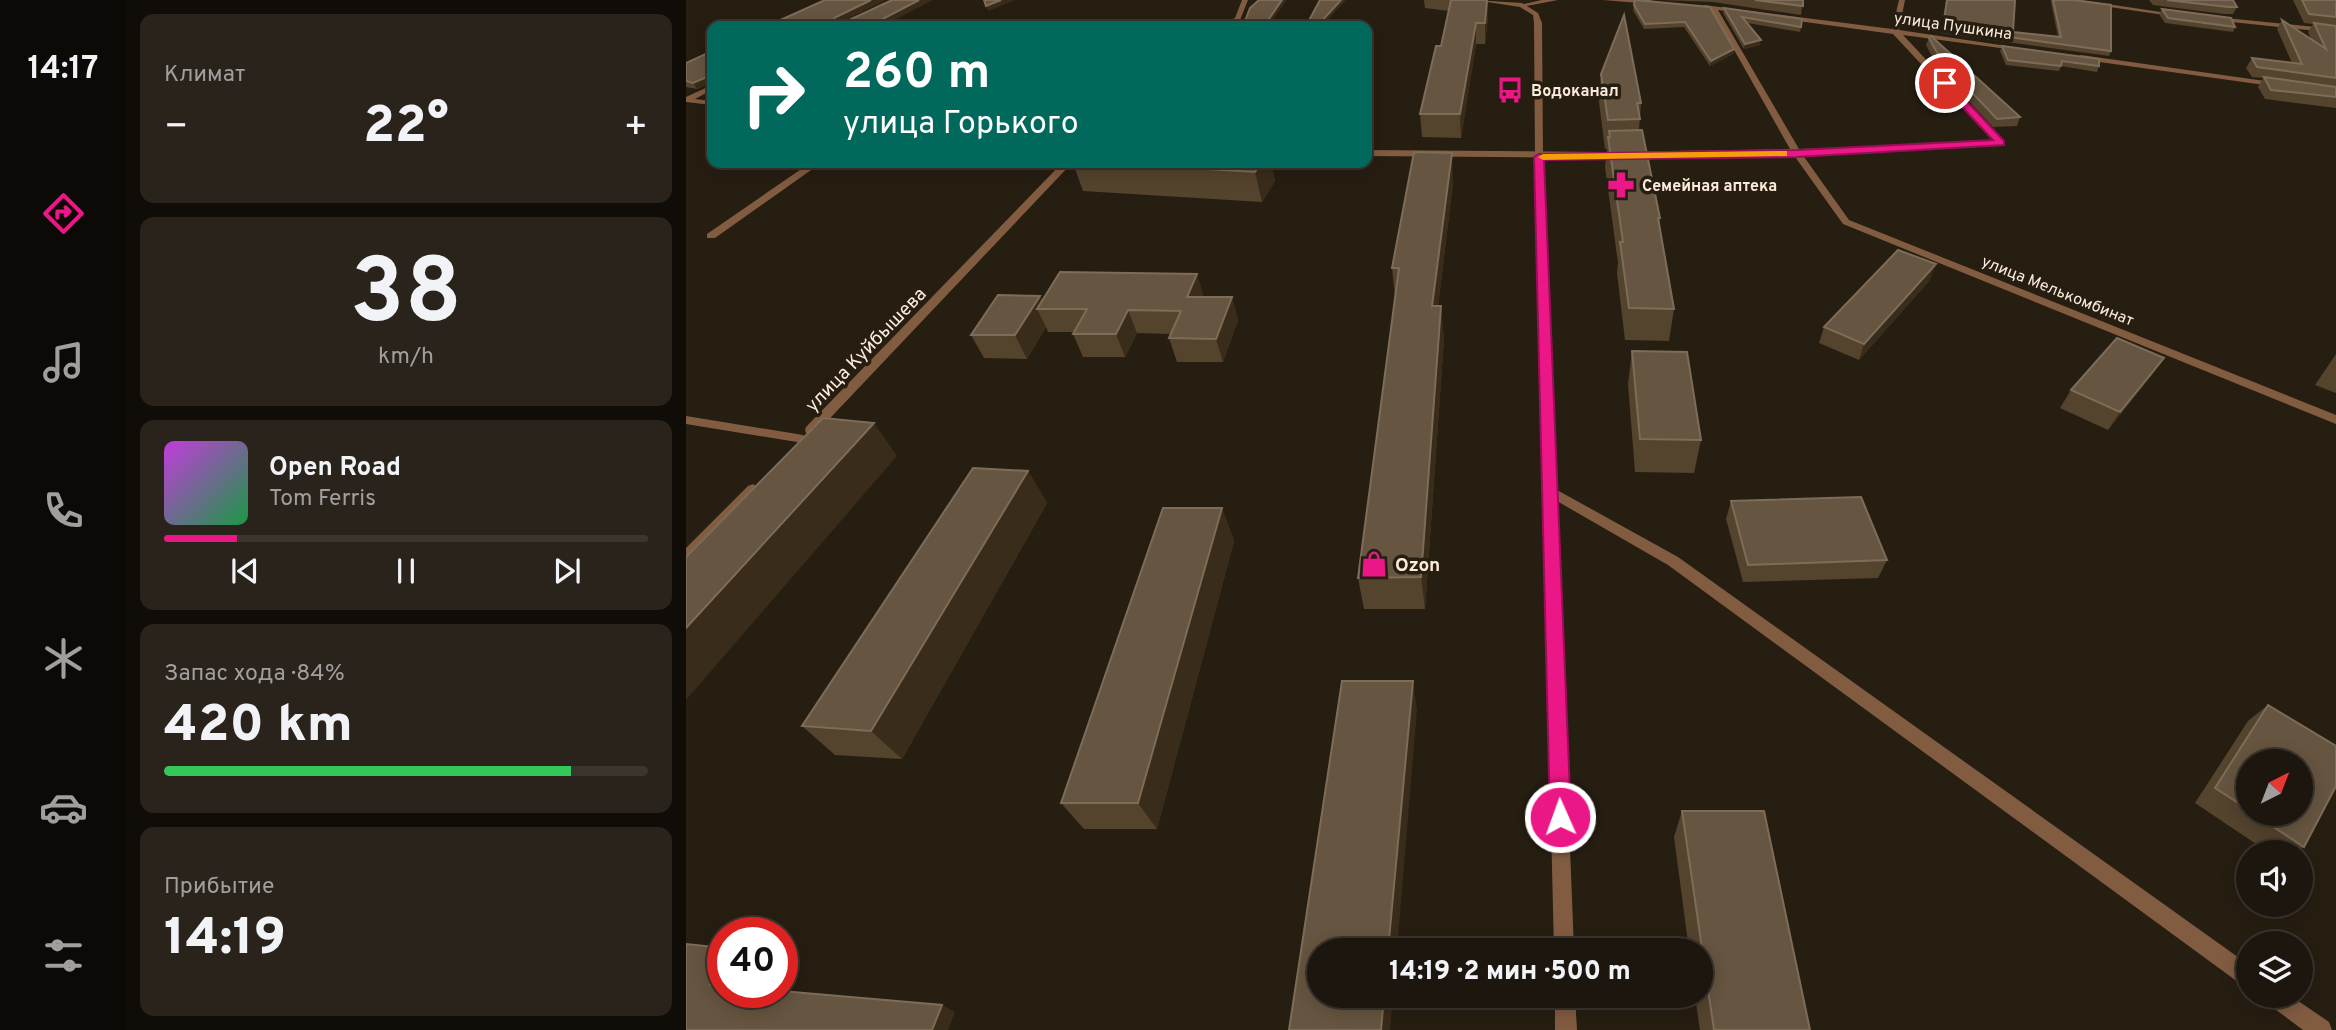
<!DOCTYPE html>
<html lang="ru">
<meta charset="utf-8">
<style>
:root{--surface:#1d160e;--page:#2a231c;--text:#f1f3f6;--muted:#a09f9e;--line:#3b352e;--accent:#ec1786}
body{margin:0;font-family:Overpass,sans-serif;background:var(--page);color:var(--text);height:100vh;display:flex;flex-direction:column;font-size:26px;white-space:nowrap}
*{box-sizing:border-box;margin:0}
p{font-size:23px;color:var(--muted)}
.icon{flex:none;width:38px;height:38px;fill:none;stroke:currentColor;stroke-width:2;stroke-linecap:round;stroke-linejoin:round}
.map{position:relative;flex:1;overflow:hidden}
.sheet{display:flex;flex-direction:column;gap:14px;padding:14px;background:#100c08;width:560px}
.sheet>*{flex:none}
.guide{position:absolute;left:21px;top:21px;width:665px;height:147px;border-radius:14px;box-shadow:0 4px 18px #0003,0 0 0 2px var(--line);background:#00695c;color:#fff;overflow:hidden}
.needle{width:46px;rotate:42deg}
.fabs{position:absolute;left:1550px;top:749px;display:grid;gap:14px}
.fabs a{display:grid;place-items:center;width:77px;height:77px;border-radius:50%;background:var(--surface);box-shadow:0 4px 18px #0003,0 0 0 2px var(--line);font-size:35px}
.speed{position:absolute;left:21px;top:917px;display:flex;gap:14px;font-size:35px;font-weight:700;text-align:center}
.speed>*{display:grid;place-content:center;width:91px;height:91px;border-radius:50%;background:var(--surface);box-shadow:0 4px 18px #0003,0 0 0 2px var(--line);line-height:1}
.speed .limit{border:10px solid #d22;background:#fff;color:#111}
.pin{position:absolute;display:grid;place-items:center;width:60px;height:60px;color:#fff;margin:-30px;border:4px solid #fff;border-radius:50%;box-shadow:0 2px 7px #0007}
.me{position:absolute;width:77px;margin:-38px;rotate:358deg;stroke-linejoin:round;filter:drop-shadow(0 0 5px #0008)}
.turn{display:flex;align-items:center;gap:24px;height:147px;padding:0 21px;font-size:32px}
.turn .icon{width:91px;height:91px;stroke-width:2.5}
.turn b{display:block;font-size:49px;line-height:60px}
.big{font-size:52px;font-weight:800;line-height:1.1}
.sheet .card{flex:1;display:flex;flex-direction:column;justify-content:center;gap:10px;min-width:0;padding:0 24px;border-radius:14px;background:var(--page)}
.sheet .dial{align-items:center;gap:0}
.dial b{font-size:91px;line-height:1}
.song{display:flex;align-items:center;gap:21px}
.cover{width:84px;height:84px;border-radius:10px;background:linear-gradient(135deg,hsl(290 70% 55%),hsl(140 70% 35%))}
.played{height:7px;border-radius:4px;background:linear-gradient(90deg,var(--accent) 15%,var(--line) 15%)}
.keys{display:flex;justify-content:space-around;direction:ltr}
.heat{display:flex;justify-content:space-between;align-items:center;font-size:38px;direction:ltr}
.charge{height:10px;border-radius:5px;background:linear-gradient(90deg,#34c759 84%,var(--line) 0)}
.trip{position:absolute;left:621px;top:938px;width:406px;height:70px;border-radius:35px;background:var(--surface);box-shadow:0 4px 18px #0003,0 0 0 2px var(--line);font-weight:800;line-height:70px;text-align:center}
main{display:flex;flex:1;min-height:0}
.menu{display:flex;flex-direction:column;width:126px;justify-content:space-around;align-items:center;background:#0c0906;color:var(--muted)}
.menu .icon{width:49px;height:49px}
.menu .current{color:var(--accent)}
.menu b{font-size:32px;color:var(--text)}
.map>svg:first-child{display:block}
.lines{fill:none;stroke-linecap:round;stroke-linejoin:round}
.minor{fill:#825c41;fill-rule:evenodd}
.tertiary{fill:#825c41;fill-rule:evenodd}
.wall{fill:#54432d;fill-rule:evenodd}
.shaded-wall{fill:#3a2c1a}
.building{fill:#665540;stroke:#7d6c58;stroke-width:2}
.route{fill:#ec1786;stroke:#990f57;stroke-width:2}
.slow{fill:#f59e0b}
.labels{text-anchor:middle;stroke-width:7;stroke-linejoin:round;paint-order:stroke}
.far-street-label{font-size:16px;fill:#fcebdb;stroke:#271e12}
.far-poi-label{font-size:16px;font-weight:bold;fill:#fcebdb;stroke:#271e12;text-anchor:start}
.street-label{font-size:19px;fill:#fcebdb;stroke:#271e12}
.poi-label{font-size:19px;font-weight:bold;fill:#fcebdb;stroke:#271e12;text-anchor:start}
</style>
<main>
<nav class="menu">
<b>14:17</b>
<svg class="icon current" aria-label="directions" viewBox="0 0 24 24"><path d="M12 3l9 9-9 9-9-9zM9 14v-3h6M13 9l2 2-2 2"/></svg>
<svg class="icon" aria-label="music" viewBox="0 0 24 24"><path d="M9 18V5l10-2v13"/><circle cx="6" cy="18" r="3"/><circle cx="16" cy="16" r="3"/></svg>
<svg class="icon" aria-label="phone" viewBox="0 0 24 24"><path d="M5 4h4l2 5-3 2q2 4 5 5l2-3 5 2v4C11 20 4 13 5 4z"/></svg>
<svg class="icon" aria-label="climate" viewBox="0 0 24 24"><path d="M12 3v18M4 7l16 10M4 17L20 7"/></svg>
<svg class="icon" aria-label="car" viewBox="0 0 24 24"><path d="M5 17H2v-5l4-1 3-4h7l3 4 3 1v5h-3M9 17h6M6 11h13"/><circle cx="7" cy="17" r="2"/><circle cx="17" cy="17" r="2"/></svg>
<svg class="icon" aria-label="filters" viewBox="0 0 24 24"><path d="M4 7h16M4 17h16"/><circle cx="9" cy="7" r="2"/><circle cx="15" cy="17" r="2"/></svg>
</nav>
<section class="sheet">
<div class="card"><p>Климат</p>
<div class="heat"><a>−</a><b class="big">22°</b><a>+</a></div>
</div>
<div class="card dial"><b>38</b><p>km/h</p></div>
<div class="card">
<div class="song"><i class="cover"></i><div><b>Open Road</b><p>Tom Ferris</p></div></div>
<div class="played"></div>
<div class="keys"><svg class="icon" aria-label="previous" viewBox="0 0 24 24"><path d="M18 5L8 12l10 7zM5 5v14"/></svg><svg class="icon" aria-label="pause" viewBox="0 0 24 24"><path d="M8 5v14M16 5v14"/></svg><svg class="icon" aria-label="next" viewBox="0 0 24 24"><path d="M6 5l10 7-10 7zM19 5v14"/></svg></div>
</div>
<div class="card"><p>Запас хода · 84%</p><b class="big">420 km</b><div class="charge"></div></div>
<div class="card"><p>Прибытие</p><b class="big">14:19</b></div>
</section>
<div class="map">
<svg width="1650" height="1030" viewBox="0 0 1650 1030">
<rect width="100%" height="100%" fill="#271e12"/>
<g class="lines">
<path class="minor" d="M556 0H562L554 20 536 26H526L549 18Z
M856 0H872L836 7 833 5Z
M917 0H965L968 2 965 4Z
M1213 0H1219L1213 30 1348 50 1344 52 1217 35 1318 143 1314 146 1116 154 1163 220 1650 415V424L1157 224 1107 154 919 158 681 156V150L919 152 1104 149 1025 9 1018 7V5L1206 29ZM1032 10 1207 34 1307 141 1113 149Z
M1376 0H1394L1495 15 1492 17Z
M1529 17 1650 29V33L1527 20Z
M1395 55 1593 83 1597 85 1593 87 1392 59 1391 57Z
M26 85V90L9 99 26 101V105L0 102V97Z
M124 163H135L29 238H21V234Z
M376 163H386L130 433H120L119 430 120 427Z
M0 416 117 435 123 439 117 443 0 424Z
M67 484 74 489 72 492 5 561 0 563V548L62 486Z
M862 485 992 557 1563 965V988L1556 985 982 565 857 493 855 490 857 487Z
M1578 996H1605L1643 1022 1646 1030H1617L1581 1003Z"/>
<path class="tertiary" d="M788 0 836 3 852 13 856 23 857 157 888 950H868L849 157 848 23 847 15 834 7Z
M869 996H889L891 1030H869Z"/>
</g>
<path class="wall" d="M738 0H802V18L799 44H790L775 138 736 137 734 114 755 46 763 11 739 8Z
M975 0H1117L1115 15 1027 2Z
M1260 0H1329L1327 32 1372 37 1365 2V0H1387L1425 51 1423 56 1255 33Z
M1463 0H1547L1551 7 1547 14H1538L1467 5Z
M1607 0H1650V108L1579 99 1572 87 1577 78 1566 77 1560 68 1566 58 1606 63 1591 29 1596 20 1625 39 1622 32 1627 24 1618 23Z
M948 5 1024 7 1048 49 1047 54 1024 66 998 27 958 29 947 10Z
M1038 8 1115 27 1114 32 1061 23 1074 45 1058 49 1037 13Z
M1476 9 1549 27 1547 32 1479 23 1473 14Z
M1243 38 1334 117 1331 126 1307 127 1252 68 1240 45Z
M1316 46 1413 66 1411 72 1375 66 1373 71 1320 65 1314 51Z
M26 51V90L23 84 11 89 0 87V63Z
M915 74 955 103 953 130 974 218 973 225 988 309 983 341 939 340 931 273 932 263 919 167 921 149H919L913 102Z
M387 163H585L589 181 576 202 397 191Z
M767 183 752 306 758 338 739 609H678L672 578 709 297 706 268Z
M1244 280 1173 360 1133 343 1138 327Z
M354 296 356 300 546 297 552 320 537 362H491L483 338 485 334 451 333 439 357H397L387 334 388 332H362L360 327 341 359 298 358 285 335Z
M946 351 1015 440 1008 473 949 472 942 384Z
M1650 354V393L1629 385Z
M1478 358 1465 376 1422 430 1374 408 1385 390Z
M342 471 361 503 216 759 149 755 116 726Z
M1045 501 1201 560 1192 578 1057 582 1040 519Z
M536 508 548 541 471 829H398L375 803Z
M1582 705 1650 746V786L1618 847 1609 852H1582L1509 803 1562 721ZM1563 761H1615V814H1563Z
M996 811 1124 1030H1014L1009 996H1015V950H1003L988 837Z"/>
<path class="shaded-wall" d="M185 0H200L151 24 147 22 148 18Z
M233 0H247L197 26 185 25Z
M315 0H329L302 11 300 6Z
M596 0H601L582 26H578Z
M655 0H660L636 26 632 25Z
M802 0V18L799 44V23Z
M790 23V44L775 138 774 114Z
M1075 40 1074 45 1058 49 1059 44Z
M1048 49 1047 54 1024 66 1025 61Z
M23 76 26 83 11 89 7 83Z
M766 153 767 183 748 338 746 306Z
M575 163H585L589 181 576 202 569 172Z
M1250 264 1244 280 1173 360 1178 344Z
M511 274 518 297H501Z
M354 296 360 309H351L360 327 341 359 329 335Z
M546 297 552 320 537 362 530 339Z
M755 306 758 338 739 609 735 577Z
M442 310 451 333 439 357 430 334Z
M1478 358 1465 376 1422 430 1434 412Z
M188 423 211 456 0 700V628Z
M342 471 361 503 216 759 185 731Z
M536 508 548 541 471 829 452 803Z
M727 681 731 710 711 950H702Z
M37 963V990L24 985Z
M698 996H707L704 1030H695Z
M256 1005 269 1012 262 1030H246Z"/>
<path class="building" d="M139 0H185L148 18 147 22H159L206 0H233L185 25 197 26H81Z
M298 0H315L300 6Z
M573 0H596L578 26H557L564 8Z
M634 0H655L632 25H655V26H620Z
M765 0H801L799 23H790L774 114H734L750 46H755Z
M949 0 1024 7 1048 49 1025 61 999 22 959 24 948 5Z
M1069 0H1117V6Z
M1261 0H1329L1327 32 1375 37 1367 0H1387L1425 5V51L1257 28Z
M1481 0H1547L1551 7H1542Z
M1616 0H1650V17L1623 14Z
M1038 8 1116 19 1115 27 1056 17 1075 40 1059 44Z
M1476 9 1545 18 1549 27 1482 18Z
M938 15 955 103H951L954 119 922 120 915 74Z
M1596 20 1640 49 1628 23 1650 26V78L1571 67 1566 58 1616 64Z
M1245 36 1334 117 1311 119 1255 60 1243 38Z
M1316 46 1413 59V66L1376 61 1375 66 1322 60Z
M26 51V86H23V76L7 83 0 81V63Z
M1578 77 1650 87V97L1585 90Z
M956 130 974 218H972L988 309 943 308 934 242H937L922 137H924L923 131Z
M728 152 766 153 746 306H755L735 577 672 578 713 268H706Z
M424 163H575L569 172Z
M1212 250 1250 264 1178 344 1138 327Z
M374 272 511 274 501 297H546L530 339 483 338 495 311 442 310 430 334H387L401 309H351Z
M312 295 354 296 329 335H285Z
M1431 338 1478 358 1434 412 1385 390Z
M946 351 1001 352 1015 440 954 439Z
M137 418 188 423 0 628V557Z
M287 468 342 471 185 731 116 726Z
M1175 497 1201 560 1062 565 1045 501Z
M477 508H536L452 803H375Z
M656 681H727L702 950H634V996H698L695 1030H603Z
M1582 705 1650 746V786L1618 847 1568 814H1615V761H1563V810L1529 788Z
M996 811H1078L1124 1030H1028Z
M0 944 37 948V963L24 985 37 986V992H96V991L256 1005 246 1030H0Z"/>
<path class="route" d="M1256 81H1262L1318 141V145L1111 157 858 160 885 817 882 824 874 827 867 824 864 817 848 157 853 154 1111 150 1307 140 1256 85Z"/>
<path class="slow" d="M1098 151H1101V156L857 160 852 157 857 154Z"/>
<defs>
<g id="bus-bare" transform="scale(2.1)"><path d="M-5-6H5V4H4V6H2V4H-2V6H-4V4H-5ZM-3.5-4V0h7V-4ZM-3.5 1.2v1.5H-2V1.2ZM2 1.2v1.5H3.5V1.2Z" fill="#ec1786" stroke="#271e12" stroke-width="2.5" paint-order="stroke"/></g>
<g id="pharmacy-bare" transform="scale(2.1)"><path d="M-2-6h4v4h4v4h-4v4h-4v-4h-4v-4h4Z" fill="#ec1786" stroke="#271e12" stroke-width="2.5" paint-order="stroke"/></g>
<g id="shop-bare" transform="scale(2.1)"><path d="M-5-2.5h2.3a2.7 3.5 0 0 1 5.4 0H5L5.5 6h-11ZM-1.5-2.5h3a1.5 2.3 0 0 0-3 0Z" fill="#ec1786" stroke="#271e12" stroke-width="2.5" paint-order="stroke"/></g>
</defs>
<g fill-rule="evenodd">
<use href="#bus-bare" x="824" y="90"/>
<use href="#pharmacy-bare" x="935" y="185"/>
<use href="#shop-bare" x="688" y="564"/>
</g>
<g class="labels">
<g class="far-street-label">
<text transform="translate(1267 25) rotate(8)" y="6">улица Пушкина</text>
<text transform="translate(1372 290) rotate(22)" y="6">улица Мелькомбинат</text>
</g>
<g class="far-poi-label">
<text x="845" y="96">Водоканал</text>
<text x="956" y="191">Семейная аптека</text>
</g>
<g class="street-label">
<text transform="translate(179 349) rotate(-46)" y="7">улица Куйбышева</text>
</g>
<g class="poi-label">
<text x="709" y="571">Ozon</text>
</g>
</g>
</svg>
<div class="fabs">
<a><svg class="needle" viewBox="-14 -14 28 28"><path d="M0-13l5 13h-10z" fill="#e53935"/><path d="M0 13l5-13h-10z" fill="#a09f9e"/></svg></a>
<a><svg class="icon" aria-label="sound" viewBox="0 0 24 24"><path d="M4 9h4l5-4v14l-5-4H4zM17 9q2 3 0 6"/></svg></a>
<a><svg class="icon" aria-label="layers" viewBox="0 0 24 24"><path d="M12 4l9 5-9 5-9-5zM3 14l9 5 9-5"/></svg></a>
</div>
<div class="speed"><div class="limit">40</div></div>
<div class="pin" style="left:1259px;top:83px;background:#d93025"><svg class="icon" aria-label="arrive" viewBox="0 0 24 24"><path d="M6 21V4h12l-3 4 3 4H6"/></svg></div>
<svg class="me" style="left:874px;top:817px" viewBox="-20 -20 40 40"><circle r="17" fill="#ec1786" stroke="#fff" stroke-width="3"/><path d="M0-11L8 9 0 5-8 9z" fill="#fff"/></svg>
<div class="trip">14:19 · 2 мин · 500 m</div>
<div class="guide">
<div class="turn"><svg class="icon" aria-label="right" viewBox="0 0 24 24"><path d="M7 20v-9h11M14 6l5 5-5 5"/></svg><div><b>260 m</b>улица Горького</div></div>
</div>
</div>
</main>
